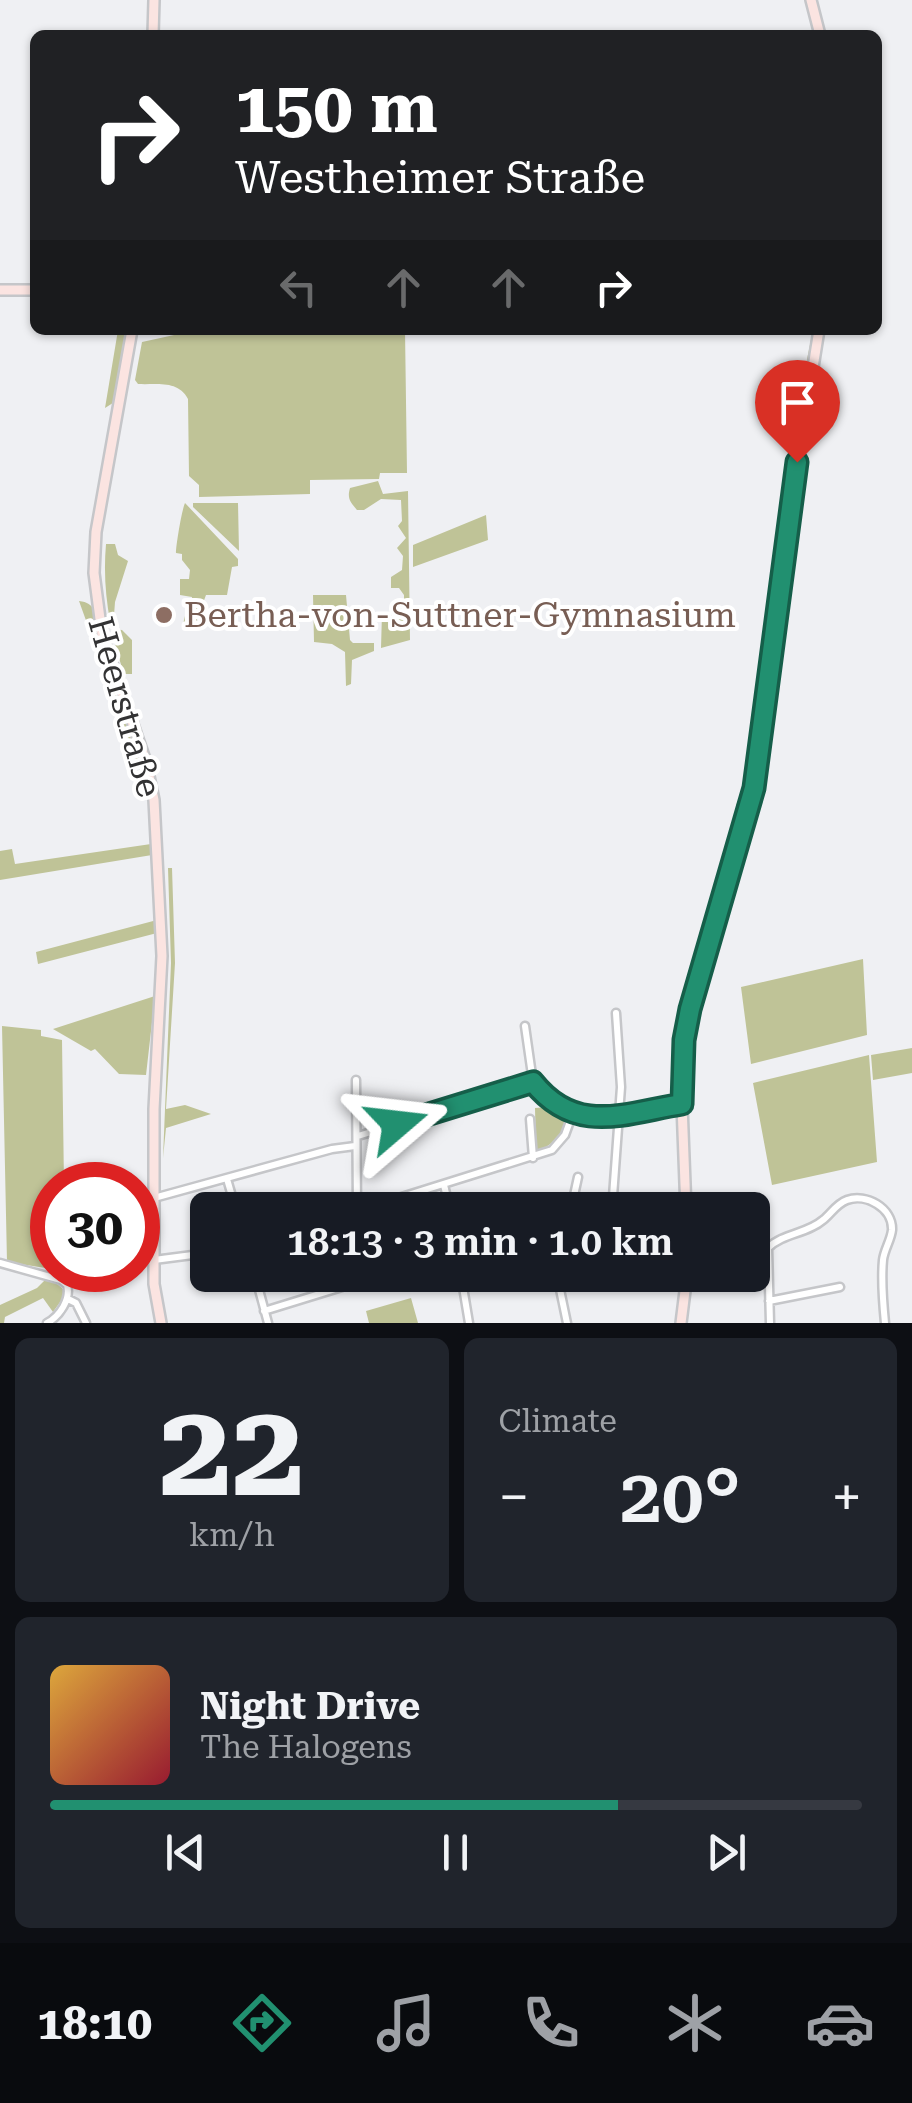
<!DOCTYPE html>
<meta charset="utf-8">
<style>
:root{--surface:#171b24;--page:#20242c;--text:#f1f3f6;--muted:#9ea1a6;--line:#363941;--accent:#219070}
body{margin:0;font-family:"Roboto Serif",serif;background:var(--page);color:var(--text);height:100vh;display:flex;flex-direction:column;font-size:38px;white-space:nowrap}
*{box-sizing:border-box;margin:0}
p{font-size:32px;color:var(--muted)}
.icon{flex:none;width:55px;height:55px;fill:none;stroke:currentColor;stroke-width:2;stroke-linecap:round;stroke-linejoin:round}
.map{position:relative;height:1323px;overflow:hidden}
.details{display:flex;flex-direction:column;gap:15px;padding:15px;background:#0d0f14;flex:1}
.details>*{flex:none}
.hud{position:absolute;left:30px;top:30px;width:852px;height:305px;border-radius:15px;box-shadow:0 2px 8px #0004;background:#202124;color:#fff;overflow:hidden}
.speed{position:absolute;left:30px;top:1162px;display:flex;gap:20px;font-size:50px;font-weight:700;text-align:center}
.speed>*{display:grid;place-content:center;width:130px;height:130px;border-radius:50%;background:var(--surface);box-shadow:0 2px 8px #0004;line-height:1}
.speed .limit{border:15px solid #d22;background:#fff;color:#111}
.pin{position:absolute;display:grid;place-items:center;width:85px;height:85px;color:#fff;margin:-102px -42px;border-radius:50% 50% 50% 0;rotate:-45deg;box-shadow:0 0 10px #0007}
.pin .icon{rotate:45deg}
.me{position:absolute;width:110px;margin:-55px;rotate:73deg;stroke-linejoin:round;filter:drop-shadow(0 0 8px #0008)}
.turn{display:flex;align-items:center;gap:35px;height:210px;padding:0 40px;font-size:45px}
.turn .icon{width:130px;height:130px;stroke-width:2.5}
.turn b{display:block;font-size:70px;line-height:85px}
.lanes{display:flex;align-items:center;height:95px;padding:0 40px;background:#0003;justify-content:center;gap:50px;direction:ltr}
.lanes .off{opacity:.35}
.big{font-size:75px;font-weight:600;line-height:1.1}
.details .card{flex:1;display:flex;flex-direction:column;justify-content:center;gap:15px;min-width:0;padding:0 35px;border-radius:15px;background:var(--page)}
.details .dial{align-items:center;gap:0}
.dial b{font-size:130px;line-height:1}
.song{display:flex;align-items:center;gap:30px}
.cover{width:120px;height:120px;border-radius:15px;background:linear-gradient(135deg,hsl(40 70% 55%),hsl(350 70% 35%))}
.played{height:10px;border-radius:5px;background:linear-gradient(90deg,var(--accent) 70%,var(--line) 70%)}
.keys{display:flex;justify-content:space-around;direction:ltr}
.heat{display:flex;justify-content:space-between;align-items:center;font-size:55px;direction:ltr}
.details .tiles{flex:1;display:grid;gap:15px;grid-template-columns:1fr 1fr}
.card:last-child{grid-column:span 2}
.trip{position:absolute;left:190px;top:1192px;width:580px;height:100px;border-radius:15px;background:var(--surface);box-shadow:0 2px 8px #0004;font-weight:600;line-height:100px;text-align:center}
.tabs{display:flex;height:160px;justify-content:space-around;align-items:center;background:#090b0e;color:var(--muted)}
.tabs .icon{width:70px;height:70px}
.tabs .on{color:var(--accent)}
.tabs b{font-size:45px;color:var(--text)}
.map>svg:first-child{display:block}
.green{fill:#bfc397}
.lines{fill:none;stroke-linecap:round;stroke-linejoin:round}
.street-casing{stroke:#c5c6c9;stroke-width:11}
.secondary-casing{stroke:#c5c6c9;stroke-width:14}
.street{stroke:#fff;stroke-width:6}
.secondary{stroke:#fbe4e1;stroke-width:9}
.route-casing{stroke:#155e49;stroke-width:25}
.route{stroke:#219070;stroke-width:18}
.education-dot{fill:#8d6e63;stroke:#fff;stroke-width:4}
.labels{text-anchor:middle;stroke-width:8;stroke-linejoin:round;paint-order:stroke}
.education-label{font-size:35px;fill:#785e54;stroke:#fff;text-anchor:start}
.street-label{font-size:35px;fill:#333334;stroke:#fff}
</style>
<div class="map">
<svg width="912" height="1323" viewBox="0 0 912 1323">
<rect width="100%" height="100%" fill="#eff0f3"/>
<path class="green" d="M118 330H129L116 401 105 408Z
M197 330H405L407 473H380L379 479 310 480V494L199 497V485L189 476 188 399C178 380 157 385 138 384L135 380 142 342Z
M813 330 799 409 755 756 745 808 741 811 736 805 745 788 797 408Z
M378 481 383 494 408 491 410 640 381 648 382 613 397 612 404 606V595L399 588H391V577L402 570 403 556 397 548 406 538 398 526 402 521 401 500 381 499 364 510H357C350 502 347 498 350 488Z
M185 503 238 559V566L232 567 227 595H206L193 630 182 628 185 616 191 613 192 597 180 595V579H189L190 570 182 560V554L176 553C176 545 182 509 185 503Z
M193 503H238L239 551 193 507Z
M486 515 488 540 413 567V545Z
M106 544H115L118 555 128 561 115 602 113 629 122 630 132 640V674H124C110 631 102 590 106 544Z
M313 595H346L350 640 353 643H374V651L352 660 351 684 346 686 345 652 332 644 314 642Z
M79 601C96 603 95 613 98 628L145 771 142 776Z
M151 844 152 855 0 880V851L12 849 15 864Z
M168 868H172L175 963 166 1109 185 1105 211 1114 166 1128 163 1158 171 963Z
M157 920V933L38 964 36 952Z
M863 959 867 1035 751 1064 741 987Z
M155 996 146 1075 119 1074 95 1049 91 1051 53 1029Z
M2 1026 41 1030V1036L62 1040 64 1185H52V1269L7 1262Z
M912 1048V1073L873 1080 871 1055Z
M869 1055 877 1162 772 1185 753 1083Z
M548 1107 566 1117C564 1136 552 1144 536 1153L535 1108Z
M45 1280 56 1283 63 1289V1298L53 1312 43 1298 5 1317 4 1323H0V1305L37 1288Z
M411 1298 418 1323H369L366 1311Z"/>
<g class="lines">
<g class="street-casing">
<path id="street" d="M525 1026 533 1082C576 1136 625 1112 682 1105
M356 1080 357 1210
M530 1119 533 1158
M358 1136 533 1082
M227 1179 236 1210
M444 1185 450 1210
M154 1198 332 1149 355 1146
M573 1200 578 1177
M360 1210 552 1150 565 1135 573 1113
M510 1210 532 1203 542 1205 613 1197
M612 1210 621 1087 616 1013
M154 1260 208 1253
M0 1263 61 1280 67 1285C71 1299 60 1316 47 1323
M255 1275 268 1323
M461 1275 469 1323
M557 1275 567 1323
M64 1281 68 1270
M462 1286 521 1275
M68 1299 76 1303 86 1323
M769 1301 840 1287
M264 1311 381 1275
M770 1323 768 1248C783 1233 807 1234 823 1220 831 1214 836 1204 847 1200 866 1193 893 1208 892 1230 891 1240 884 1250 883 1260 881 1281 883 1303 885 1323"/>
</g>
<g class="secondary-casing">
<path id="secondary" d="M811 0 820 35
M153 35 154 0
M0 290H35
M132 330 96 532 94 573 102 634 146 762 154 800 162 956 154 1109V1284L161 1323
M686 1210 682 1105 685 1039 694 994 754 787 788 523 819 330
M681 1323 687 1275"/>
</g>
<use href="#street" class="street"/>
<use href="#secondary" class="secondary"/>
</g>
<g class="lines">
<g class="route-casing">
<path id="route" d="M397 1124 533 1082C576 1136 625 1113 682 1104L684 1040 690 1009 754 788 797 462"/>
</g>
<use href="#route" class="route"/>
</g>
<circle class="education-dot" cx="164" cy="615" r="10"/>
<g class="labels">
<g class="education-label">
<text x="184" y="627">Bertha-von-Suttner-Gymnasium</text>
</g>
<g class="street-label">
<text transform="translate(125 707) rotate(74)" y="12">Heerstraße</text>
</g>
</g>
</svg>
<div class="speed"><div class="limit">30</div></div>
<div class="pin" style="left:797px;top:462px;background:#d93025"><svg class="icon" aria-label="arrive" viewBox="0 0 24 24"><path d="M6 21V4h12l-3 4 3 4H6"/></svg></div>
<svg class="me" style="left:397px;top:1124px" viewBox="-20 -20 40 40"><path d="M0-17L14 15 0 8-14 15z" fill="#219070" stroke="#fff" stroke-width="4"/></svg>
<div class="trip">18:13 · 3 min · 1.0 km</div>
<div class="hud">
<div class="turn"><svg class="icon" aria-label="right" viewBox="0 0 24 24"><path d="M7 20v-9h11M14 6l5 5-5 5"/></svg><div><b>150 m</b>Westheimer Straße</div></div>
<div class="lanes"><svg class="icon off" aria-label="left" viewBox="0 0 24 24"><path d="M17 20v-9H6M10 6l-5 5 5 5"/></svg><svg class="icon off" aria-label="ahead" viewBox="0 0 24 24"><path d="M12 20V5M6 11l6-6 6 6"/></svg><svg class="icon off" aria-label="ahead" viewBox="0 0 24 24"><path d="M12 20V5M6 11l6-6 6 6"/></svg><svg class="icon" aria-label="right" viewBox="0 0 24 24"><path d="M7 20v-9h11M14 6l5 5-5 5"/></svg></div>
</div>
</div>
<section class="details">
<div class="tiles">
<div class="card dial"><b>22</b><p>km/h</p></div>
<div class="card"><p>Climate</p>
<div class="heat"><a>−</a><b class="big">20°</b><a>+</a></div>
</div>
<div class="card">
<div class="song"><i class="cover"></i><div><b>Night Drive</b><p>The Halogens</p></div></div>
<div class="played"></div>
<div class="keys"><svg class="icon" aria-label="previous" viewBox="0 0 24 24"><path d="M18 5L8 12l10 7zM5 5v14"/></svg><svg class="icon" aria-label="pause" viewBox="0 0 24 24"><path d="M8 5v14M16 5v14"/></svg><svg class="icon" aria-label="next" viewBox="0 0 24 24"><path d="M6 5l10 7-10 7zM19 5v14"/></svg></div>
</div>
</div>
</section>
<nav class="tabs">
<b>18:10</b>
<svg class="icon on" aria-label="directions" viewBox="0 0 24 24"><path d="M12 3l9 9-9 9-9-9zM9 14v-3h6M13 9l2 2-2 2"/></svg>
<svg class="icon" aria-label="music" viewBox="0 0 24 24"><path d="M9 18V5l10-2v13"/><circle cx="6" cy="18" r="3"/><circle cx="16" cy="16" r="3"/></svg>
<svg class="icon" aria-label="phone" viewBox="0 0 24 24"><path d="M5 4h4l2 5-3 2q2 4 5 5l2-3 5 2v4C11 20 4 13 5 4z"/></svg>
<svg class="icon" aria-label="climate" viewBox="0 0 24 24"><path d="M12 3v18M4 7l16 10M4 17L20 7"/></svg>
<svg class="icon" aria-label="car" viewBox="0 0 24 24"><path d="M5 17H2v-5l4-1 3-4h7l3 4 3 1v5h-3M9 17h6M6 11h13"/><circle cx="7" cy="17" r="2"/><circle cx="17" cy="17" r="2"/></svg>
</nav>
